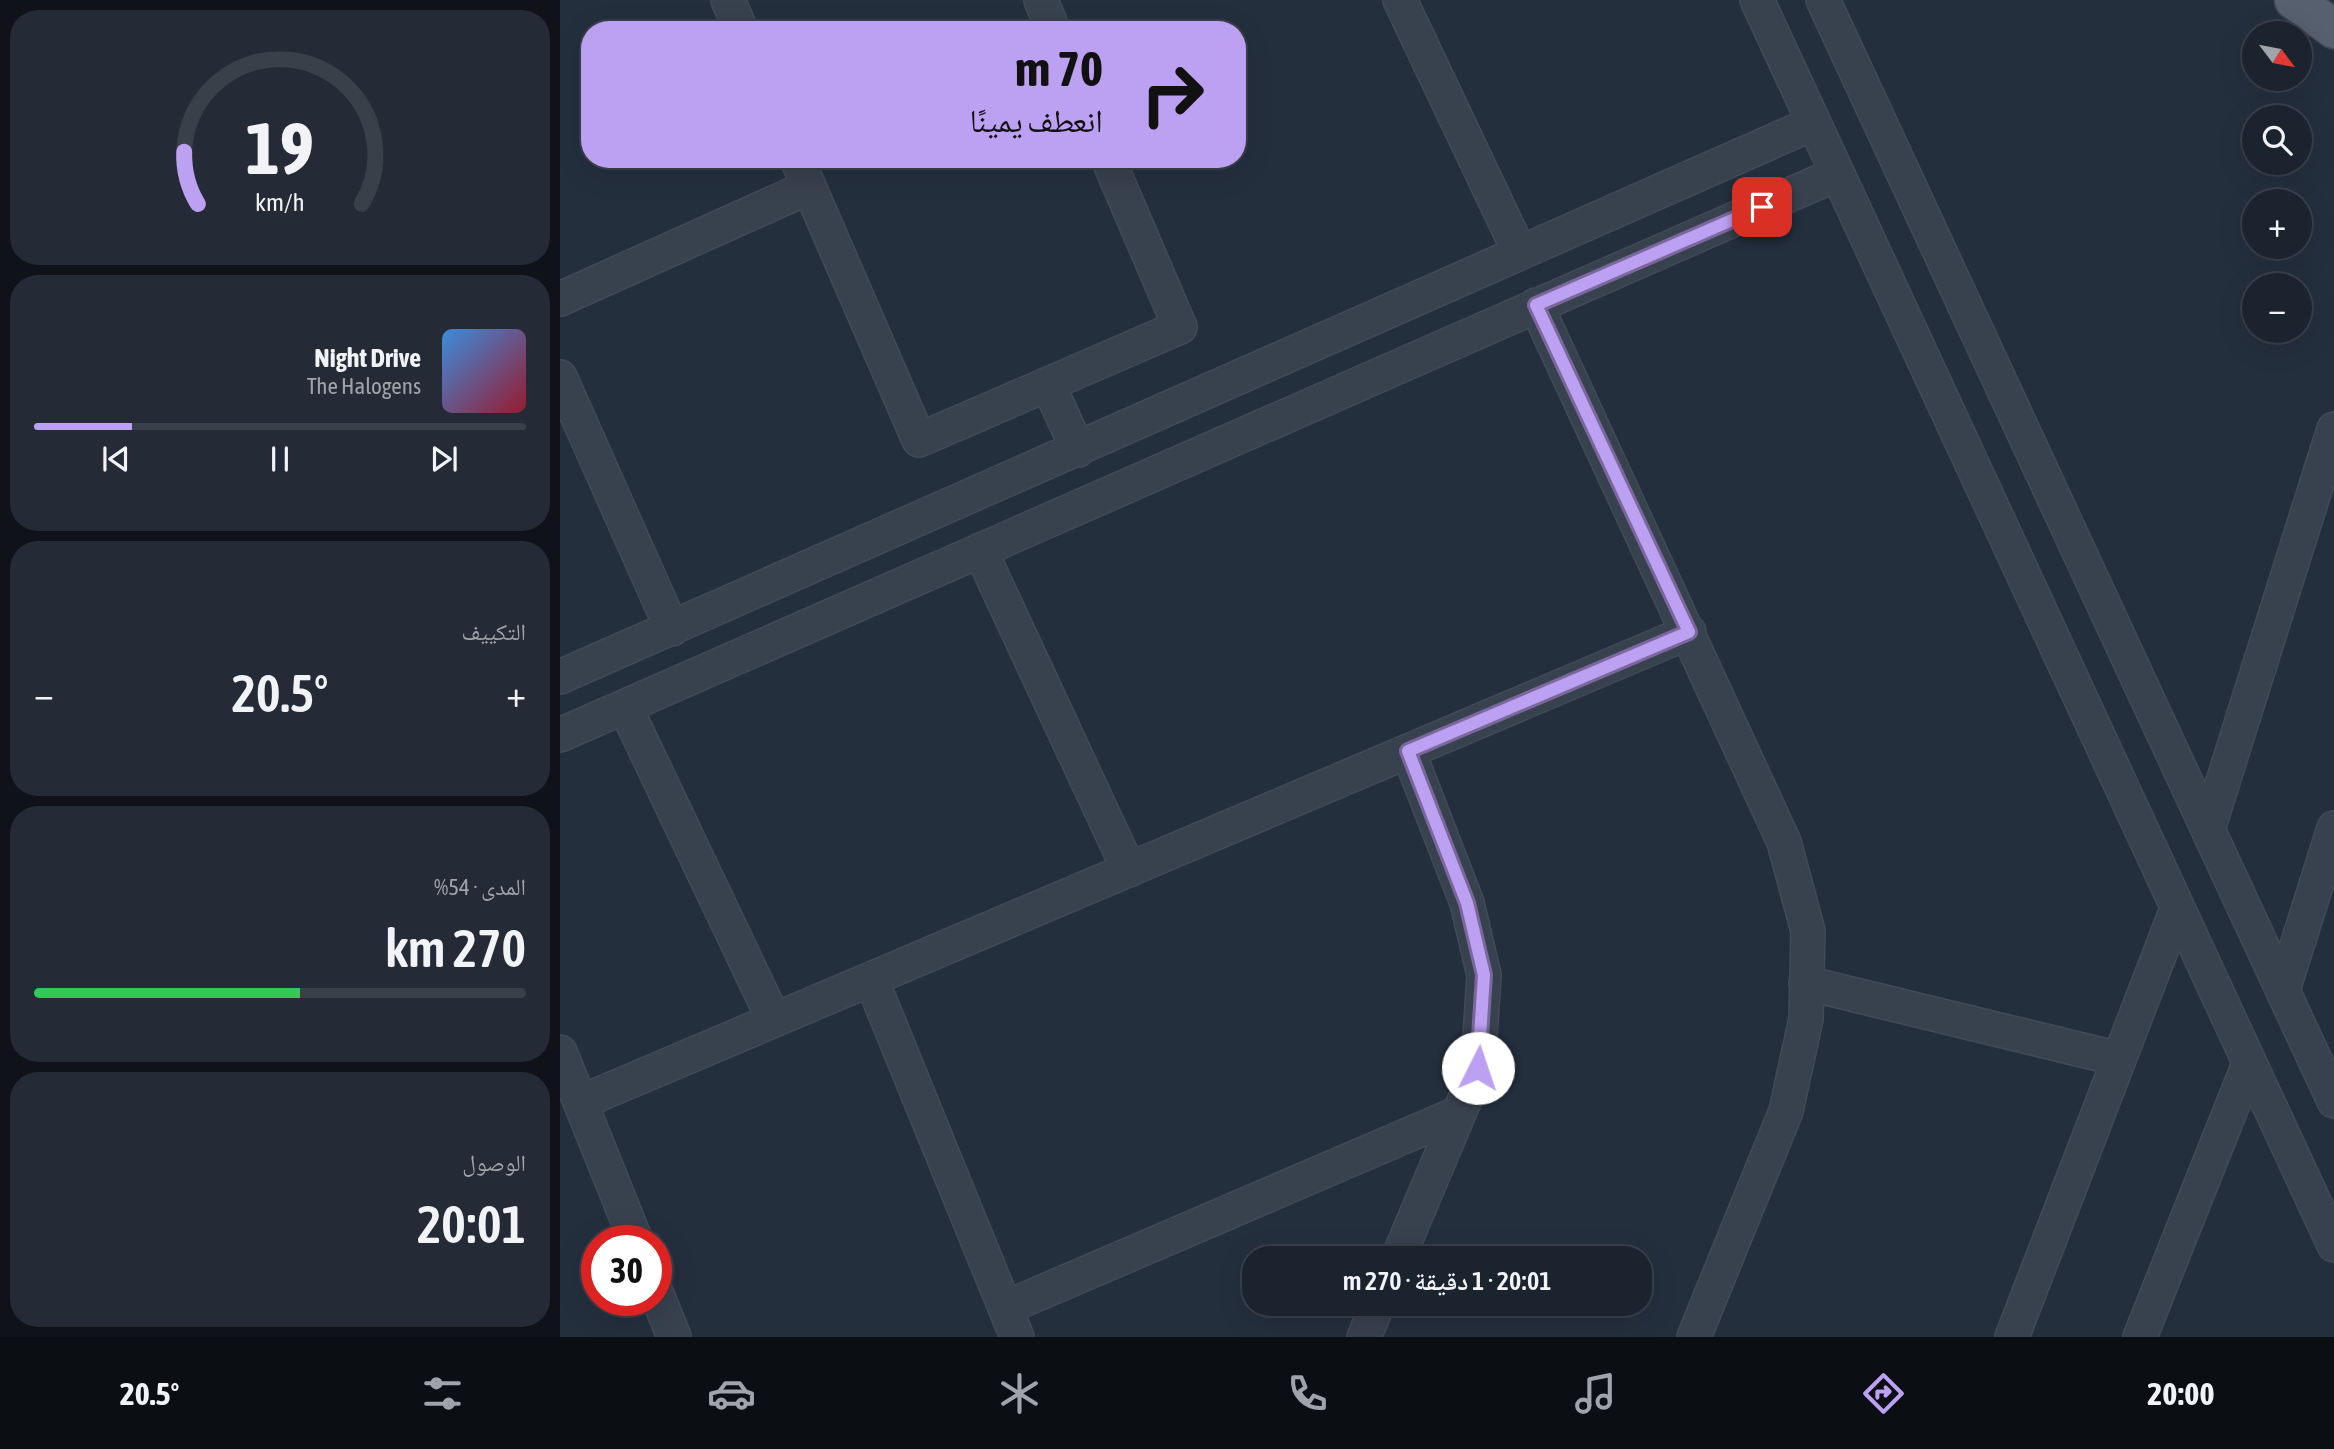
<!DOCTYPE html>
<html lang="ar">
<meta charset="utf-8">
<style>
:root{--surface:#1b232e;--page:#242b36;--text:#f1f3f6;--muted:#a0a4aa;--line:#39404a;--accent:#bca0f2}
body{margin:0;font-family:"Asap Condensed","Noto Naskh Arabic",sans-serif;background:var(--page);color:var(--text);direction:rtl;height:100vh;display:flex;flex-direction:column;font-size:26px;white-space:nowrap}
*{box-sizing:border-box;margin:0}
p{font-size:23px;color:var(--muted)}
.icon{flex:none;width:38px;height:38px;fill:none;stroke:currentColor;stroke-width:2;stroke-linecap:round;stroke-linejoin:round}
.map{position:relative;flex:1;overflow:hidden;direction:ltr}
.panel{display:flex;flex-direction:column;gap:10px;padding:10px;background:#0f1319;width:560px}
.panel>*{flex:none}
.top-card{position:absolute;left:21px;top:21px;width:665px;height:147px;border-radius:28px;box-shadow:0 7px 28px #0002,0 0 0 2px var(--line);direction:rtl;background:#bca0f2;color:#111;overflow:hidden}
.needle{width:46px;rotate:122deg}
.tools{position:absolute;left:1682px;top:21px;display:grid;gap:14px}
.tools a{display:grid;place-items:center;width:70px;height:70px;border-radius:50%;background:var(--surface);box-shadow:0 7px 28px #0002,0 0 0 2px var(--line);font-size:35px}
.speed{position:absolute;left:21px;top:1225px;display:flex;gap:14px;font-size:35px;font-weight:700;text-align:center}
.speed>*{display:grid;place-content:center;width:91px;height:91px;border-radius:50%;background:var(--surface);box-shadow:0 7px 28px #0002,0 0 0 2px var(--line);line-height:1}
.speed .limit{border:10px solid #d22;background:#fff;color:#111}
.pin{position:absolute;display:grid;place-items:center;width:60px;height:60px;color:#fff;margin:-30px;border-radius:14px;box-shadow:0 4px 10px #0006}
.me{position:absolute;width:77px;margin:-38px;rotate:4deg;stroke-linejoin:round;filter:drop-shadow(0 0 5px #0008)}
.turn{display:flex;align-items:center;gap:24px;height:147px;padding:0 28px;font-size:32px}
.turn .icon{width:91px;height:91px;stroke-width:2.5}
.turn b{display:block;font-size:49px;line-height:60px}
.big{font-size:52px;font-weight:600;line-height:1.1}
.panel .card{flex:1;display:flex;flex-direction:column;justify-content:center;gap:10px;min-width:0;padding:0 24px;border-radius:28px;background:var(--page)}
.panel .dial{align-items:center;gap:0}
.dial svg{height:182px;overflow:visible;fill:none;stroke:var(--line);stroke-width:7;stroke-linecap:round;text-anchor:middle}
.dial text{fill:var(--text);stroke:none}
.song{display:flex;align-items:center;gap:21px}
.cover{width:84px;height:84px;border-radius:10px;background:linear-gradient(135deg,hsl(210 70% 55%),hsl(350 70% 35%))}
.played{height:7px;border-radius:4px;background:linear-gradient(90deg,var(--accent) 20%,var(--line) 20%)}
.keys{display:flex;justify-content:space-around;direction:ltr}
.heat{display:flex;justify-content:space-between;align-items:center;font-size:38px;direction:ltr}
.charge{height:10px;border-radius:5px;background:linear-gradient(90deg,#34c759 54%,var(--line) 0)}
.trip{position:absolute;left:682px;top:1246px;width:410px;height:70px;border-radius:28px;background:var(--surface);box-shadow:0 7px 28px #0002,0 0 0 2px var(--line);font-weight:600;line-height:70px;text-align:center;direction:rtl}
.menu{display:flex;height:112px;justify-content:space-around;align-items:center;background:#0b0e12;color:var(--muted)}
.menu .icon{width:49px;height:49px}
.menu .active{color:var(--accent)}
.menu b{font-size:32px;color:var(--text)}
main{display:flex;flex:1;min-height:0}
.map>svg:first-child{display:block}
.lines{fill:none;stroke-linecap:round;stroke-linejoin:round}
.minor-casing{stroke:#414a57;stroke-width:36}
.major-casing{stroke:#414a57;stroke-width:41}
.minor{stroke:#38414e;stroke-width:33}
.major{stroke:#56606e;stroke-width:38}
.route-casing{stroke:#7a689d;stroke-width:18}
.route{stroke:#bca0f2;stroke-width:12}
</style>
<main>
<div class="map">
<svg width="1774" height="1337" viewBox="0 0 1774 1337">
<rect width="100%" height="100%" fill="#242f3e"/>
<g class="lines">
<g class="minor-casing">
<path id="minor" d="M168 0 181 30
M481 0 493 30
M840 0 960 253
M1197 0 1774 1245
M1263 0 1774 1101
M237 159 359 440 620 327 548 159
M0 299 249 187
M976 305 1224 842 1248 931 1246 1019 1226 1111 1134 1337
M0 377 112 629
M488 384 518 450
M420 550 569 870
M0 677 1254 123
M65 707 214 1020
M0 735 1277 174
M1648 829 1774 429
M311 979 457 1337
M1246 983 1559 1059
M1723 990 1774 828
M0 1052 76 1241
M21 1102 1129 632
M838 1258 918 1068 924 975 907 903 848 751
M96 1292 114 1337
M445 1308 899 1113
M804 1337 818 1304
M1452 1337 1617 909
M1580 1337 1689 1064"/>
</g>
<g class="major-casing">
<path id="major" d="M1734 0 1774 29"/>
</g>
<use href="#minor" class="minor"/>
<use href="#major" class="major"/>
</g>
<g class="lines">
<g class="route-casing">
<path id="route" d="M918 1068 924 975 907 903 848 751 1129 632 976 305 1202 207"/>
</g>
<use href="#route" class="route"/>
</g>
</svg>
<div class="tools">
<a><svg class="needle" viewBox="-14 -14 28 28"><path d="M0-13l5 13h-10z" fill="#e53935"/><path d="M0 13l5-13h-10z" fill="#a0a4aa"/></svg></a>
<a><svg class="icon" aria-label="search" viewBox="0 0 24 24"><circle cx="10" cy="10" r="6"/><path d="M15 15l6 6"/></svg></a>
<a>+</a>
<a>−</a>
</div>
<div class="speed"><div class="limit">30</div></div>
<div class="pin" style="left:1202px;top:207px;background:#d93025"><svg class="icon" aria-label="arrive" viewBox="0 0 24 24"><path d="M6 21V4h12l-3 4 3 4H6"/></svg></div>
<svg class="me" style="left:918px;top:1068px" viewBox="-20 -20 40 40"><circle r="19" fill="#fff"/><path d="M0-13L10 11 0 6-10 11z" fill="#bca0f2"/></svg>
<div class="trip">20:01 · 1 دقيقة · 270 m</div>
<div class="top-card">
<div class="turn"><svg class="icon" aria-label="right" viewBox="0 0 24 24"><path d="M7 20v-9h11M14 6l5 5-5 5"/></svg><div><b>70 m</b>انعطف يمينًا</div></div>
</div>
</div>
<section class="panel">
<div class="card dial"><svg viewBox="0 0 100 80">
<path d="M14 69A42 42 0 1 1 86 69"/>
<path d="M14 69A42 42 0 0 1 8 46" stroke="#bca0f2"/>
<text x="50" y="56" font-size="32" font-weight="700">19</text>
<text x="50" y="72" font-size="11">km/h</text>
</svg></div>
<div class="card">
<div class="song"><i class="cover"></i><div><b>Night Drive</b><p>The Halogens</p></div></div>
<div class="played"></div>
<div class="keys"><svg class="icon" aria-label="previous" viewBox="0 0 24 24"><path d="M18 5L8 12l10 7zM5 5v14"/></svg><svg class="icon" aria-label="pause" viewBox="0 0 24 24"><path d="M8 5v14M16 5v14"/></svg><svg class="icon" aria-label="next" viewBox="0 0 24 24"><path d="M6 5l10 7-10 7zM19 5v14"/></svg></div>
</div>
<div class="card"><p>التكييف</p>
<div class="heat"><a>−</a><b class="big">20.5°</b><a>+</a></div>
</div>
<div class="card"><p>المدى · 54%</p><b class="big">270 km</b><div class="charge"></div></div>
<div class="card"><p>الوصول</p><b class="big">20:01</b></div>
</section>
</main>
<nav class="menu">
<b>20:00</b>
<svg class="icon active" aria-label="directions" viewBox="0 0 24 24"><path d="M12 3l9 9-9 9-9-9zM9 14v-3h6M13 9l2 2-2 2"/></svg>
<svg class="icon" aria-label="music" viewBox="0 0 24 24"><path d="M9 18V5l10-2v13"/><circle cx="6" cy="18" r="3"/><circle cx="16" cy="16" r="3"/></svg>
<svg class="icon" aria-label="phone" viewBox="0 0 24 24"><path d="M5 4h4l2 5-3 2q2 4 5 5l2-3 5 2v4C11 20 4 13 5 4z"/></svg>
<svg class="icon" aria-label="climate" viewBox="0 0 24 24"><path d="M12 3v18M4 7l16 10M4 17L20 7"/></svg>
<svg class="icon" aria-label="car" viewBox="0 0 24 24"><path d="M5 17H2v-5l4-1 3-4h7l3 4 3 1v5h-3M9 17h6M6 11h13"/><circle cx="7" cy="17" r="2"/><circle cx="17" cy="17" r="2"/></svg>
<svg class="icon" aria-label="filters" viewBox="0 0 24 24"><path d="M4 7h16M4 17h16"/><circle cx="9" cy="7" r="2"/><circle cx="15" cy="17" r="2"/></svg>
<b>20.5°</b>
</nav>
